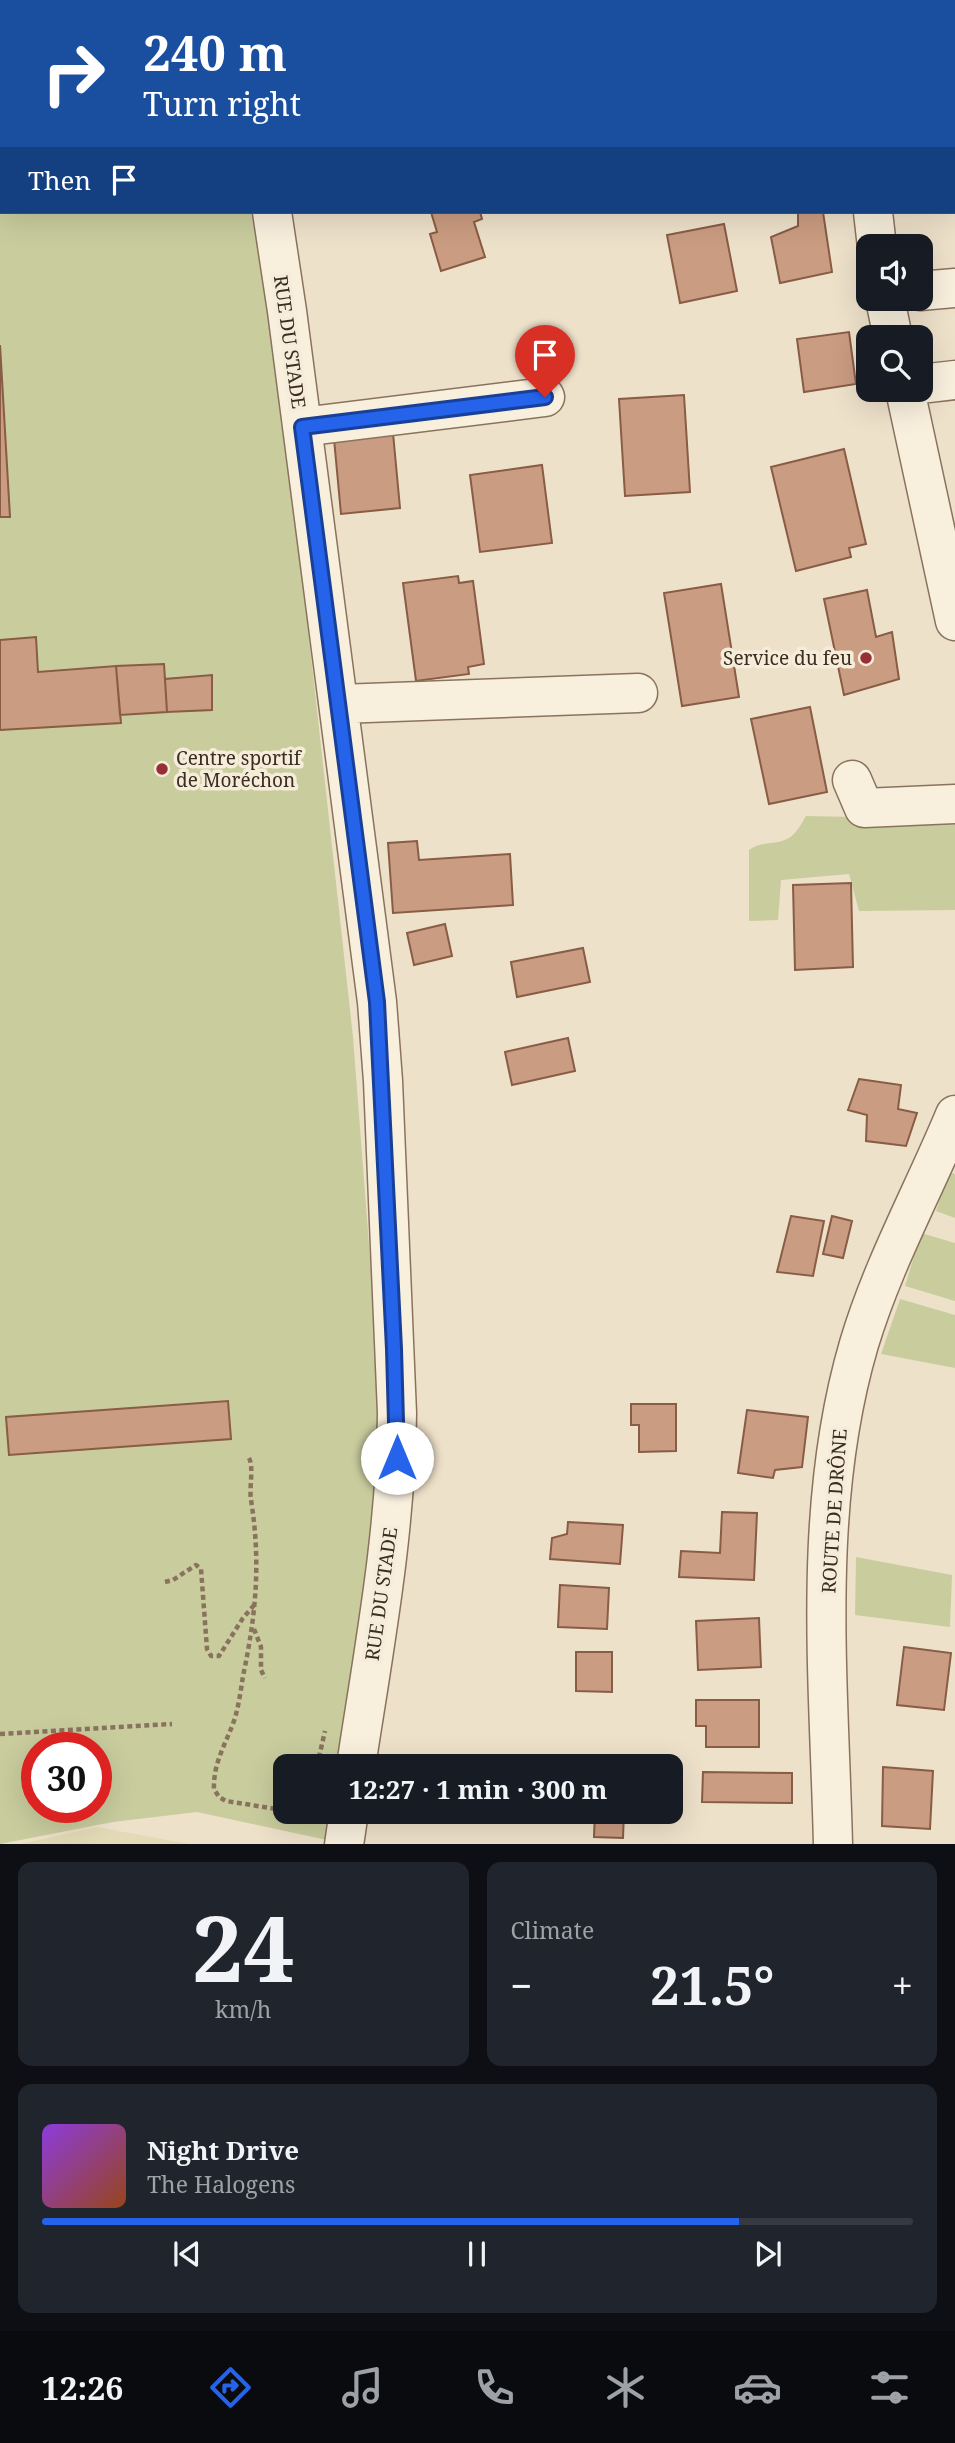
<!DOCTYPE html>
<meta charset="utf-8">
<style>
:root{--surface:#171b24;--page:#20242c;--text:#f1f3f6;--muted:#9ea1a6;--line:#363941;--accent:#2563eb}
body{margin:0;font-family:"Noto Serif",serif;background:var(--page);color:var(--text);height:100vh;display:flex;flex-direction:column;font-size:26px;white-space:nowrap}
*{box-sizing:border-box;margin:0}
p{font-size:23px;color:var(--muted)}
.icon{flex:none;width:38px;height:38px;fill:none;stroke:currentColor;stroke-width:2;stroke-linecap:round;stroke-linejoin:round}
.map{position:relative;height:1844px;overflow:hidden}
.sheet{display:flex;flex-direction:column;gap:18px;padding:18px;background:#0d0f14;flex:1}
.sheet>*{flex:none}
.guide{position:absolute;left:0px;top:0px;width:956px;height:214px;box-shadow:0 7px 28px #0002;background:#1a4fa0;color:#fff;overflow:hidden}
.buttons{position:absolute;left:856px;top:234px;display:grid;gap:14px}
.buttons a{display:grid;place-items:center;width:77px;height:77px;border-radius:14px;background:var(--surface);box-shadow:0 7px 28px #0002;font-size:35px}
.speed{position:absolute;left:21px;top:1732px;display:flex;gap:14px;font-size:35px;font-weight:700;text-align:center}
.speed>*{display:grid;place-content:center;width:91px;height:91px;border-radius:50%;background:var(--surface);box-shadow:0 7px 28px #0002;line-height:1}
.speed .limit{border:10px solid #d22;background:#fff;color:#111}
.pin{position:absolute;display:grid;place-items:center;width:60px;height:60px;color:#fff;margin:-72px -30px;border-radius:50% 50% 50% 0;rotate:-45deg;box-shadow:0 0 7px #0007}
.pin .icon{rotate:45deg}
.me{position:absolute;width:77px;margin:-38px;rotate:0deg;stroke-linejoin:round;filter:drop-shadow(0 0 5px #0008)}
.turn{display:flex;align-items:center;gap:24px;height:147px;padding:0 28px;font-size:32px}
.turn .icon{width:91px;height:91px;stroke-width:2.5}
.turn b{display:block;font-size:49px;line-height:60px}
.then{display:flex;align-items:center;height:66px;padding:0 28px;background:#0003;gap:14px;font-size:26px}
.big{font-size:52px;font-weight:700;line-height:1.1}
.sheet .widget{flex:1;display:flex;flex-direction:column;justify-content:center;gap:10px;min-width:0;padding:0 24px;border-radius:14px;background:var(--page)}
.sheet .dial{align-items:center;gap:0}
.dial b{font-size:91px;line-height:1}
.song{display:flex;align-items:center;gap:21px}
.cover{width:84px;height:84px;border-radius:10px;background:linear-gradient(135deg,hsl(270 70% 55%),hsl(20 70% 35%))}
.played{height:7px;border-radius:4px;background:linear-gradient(90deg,var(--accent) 80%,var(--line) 80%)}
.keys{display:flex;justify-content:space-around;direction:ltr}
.heat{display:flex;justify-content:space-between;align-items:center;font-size:38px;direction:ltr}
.sheet .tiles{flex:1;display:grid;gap:18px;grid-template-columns:1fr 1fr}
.widget:last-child{grid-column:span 2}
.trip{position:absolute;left:273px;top:1754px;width:410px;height:70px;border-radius:14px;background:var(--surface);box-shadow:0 7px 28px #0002;font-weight:700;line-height:70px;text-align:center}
.menu{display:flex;height:112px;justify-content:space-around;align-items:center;background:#090b0e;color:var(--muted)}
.menu .icon{width:49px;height:49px}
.menu .active{color:var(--accent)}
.menu b{font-size:32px;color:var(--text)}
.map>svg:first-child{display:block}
.farmland{fill:#e3dab7}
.green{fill:#c9cc9d;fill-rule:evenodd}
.building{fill:#ca9c81;stroke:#885c45;stroke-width:2}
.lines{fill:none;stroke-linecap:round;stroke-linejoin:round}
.minor-casing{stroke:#8a735e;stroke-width:41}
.path{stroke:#8a735e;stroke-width:4.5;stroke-dasharray:5 3.5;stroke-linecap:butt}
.minor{stroke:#f8efdd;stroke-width:38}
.route-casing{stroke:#184099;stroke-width:18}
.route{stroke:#2563eb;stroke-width:12}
.poi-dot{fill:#973036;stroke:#f5ecd9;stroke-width:2.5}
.labels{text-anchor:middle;stroke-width:7;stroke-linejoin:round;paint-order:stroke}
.street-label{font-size:19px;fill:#3b2d21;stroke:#f5ecd9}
.poi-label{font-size:19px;fill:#3b2d21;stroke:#f5ecd9;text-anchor:end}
</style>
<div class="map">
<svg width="955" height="1845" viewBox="0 0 955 1845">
<rect width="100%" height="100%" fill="#eee1ca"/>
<path class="farmland" d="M97 1827 189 1844H20Z"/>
<path class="green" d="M0 0H167L168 2H2V212H251L276 338 353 1037 383 1426 371 1583 340 1766H285V1811H332L327 1840 197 1812 113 1822 0 1844ZM37 1748H96V1808H37Z
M806 816 955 819V910L859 911 849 874 781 880 778 920 749 921V850C761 841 775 845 787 839 796 835 801 824 806 816Z
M949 1172 955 1174V1218L936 1211Z
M921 1233 955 1243V1301L905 1286Z
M900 1299 955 1315V1368L881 1354Z
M856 1557 952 1575 950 1627 855 1615Z"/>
<path class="building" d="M431 212H480L482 219 474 222 485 257 441 271 430 234 437 232Z
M798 212H823L832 272 780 283 771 237 798 226Z
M724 224 737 291 680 303 667 235Z
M849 332 856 384 804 392 797 339Z
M0 345 10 517H0Z
M684 395 690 492 625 496 619 399Z
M393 433 400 508 341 514 334 439Z
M844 449 866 544 849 548 851 557 796 571 771 467Z
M542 465 552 543 480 552 470 475Z
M458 576 459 583 473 581 484 664 468 667 469 674 416 681 403 583Z
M721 584 739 697 682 706 664 593Z
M867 590 876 637 892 632 899 679 844 695 824 599Z
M36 637 38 672 116 666 121 723 0 730V640Z
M164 664 167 712 120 715 116 666Z
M212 675V710L167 712 165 679Z
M810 707 827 792 769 804 751 719Z
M417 841 419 860 510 854 513 905 393 913 388 843Z
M851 883 853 967 795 970 793 885Z
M445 924 452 956 414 965 407 933Z
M583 948 590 982 517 997 511 962Z
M568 1038 575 1071 512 1085 505 1052Z
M859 1079 901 1085 898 1109 917 1113 906 1146 866 1141 867 1115 848 1110Z
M791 1216 824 1221 813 1276 777 1272Z
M832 1216 852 1221 843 1258 823 1254Z
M228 1401 231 1439 9 1455 6 1417Z
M631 1404H676V1451L639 1452V1425H631Z
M747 1410 808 1417 802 1467 775 1470 773 1478 738 1473Z
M722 1512 757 1513 754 1580 679 1577 681 1551 720 1553Z
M568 1522 623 1525 620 1564 550 1559 552 1538 567 1534Z
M560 1585 609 1588 607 1629 558 1627Z
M759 1618 761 1667 698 1670 696 1621Z
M904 1647 951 1653 944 1710 897 1705Z
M576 1652H612V1692L576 1691Z
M696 1700H759V1747H706V1726H696Z
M883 1767 933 1771 930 1829 882 1826Z
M703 1772 792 1773V1803L702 1802Z
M595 1811H624L623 1838 594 1837Z"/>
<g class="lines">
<g class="minor-casing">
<path id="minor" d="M190 0 191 2
M850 0V2
M954 20H955
M272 212 287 311 377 1002 383 1081 397 1413C396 1532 374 1648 356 1766
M873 212 877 247
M920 291 955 288
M885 299 893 338
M920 384 955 380
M905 390 955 621
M302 427 545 397
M340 704 638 693
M852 780 864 808 955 804
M344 1845 349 1811
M833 1845C829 1678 811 1507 859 1344 883 1264 923 1192 955 1115"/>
</g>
<path class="path" d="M249 1458C254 1467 249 1488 251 1500 261 1562 256 1615 243 1676 241 1689 239 1704 235 1718 227 1742 213 1762 214 1789L219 1797 226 1801 289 1811
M165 1582 173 1580 196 1565 201 1569 207 1649 211 1656H219L243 1618 255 1604
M254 1629 261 1647V1670L265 1678
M0 1734 172 1724
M317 1766 325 1731"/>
<use href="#minor" class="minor"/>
</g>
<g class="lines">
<g class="route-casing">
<path id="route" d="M397 1458 394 1349 377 1002 302 427 545 397"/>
</g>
<use href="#route" class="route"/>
</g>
<g class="poi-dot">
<circle cx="866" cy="658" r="7"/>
<circle cx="162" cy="769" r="7"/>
</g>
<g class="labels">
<g class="street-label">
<text transform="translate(290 342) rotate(82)" y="7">RUE DU STADE</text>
<text transform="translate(834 1511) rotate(-86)" y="7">ROUTE DE DRÔNE</text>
<text transform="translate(381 1594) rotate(-82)" y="7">RUE DU STADE</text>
</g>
<g class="poi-label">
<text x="852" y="665">Service du feu</text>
<text x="176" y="765" text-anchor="start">Centre sportif<tspan x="176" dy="22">de Moréchon</tspan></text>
</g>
</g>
</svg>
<div class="buttons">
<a><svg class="icon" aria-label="sound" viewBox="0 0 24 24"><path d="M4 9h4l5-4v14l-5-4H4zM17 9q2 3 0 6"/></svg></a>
<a><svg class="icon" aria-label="search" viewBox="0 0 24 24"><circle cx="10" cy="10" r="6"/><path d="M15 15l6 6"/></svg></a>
</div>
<div class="speed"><div class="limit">30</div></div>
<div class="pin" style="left:545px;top:397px;background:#d93025"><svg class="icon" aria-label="arrive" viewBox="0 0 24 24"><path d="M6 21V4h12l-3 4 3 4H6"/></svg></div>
<svg class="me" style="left:397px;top:1458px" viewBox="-20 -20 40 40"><circle r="19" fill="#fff"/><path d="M0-13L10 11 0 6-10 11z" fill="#2563eb"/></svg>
<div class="trip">12:27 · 1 min · 300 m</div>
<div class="guide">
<div class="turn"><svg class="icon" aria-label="right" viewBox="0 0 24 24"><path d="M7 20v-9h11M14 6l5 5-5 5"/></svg><div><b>240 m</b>Turn right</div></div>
<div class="then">Then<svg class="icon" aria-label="arrive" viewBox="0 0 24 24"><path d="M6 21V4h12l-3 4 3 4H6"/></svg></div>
</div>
</div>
<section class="sheet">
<div class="tiles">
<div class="widget dial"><b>24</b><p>km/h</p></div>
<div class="widget"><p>Climate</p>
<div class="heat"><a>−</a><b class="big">21.5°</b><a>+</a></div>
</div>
<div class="widget">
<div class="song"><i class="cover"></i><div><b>Night Drive</b><p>The Halogens</p></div></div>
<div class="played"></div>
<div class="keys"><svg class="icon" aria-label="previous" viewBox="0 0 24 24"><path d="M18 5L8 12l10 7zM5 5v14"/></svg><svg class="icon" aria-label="pause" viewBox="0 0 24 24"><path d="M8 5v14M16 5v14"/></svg><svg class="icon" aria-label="next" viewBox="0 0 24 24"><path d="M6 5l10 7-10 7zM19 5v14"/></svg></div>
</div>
</div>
</section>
<nav class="menu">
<b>12:26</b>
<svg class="icon active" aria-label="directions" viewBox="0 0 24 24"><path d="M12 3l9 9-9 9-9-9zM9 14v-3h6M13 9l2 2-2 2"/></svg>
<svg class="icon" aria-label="music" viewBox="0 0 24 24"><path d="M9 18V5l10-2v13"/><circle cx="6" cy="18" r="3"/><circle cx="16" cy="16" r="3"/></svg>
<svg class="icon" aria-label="phone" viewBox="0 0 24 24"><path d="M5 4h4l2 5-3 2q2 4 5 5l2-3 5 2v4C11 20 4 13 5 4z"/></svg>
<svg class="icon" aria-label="climate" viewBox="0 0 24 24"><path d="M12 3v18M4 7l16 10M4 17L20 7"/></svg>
<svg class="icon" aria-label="car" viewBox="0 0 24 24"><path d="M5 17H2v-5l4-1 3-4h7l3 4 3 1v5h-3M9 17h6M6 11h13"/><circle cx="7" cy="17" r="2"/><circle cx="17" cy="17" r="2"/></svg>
<svg class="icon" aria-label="filters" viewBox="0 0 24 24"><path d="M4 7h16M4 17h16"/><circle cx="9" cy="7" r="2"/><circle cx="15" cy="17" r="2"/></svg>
</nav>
